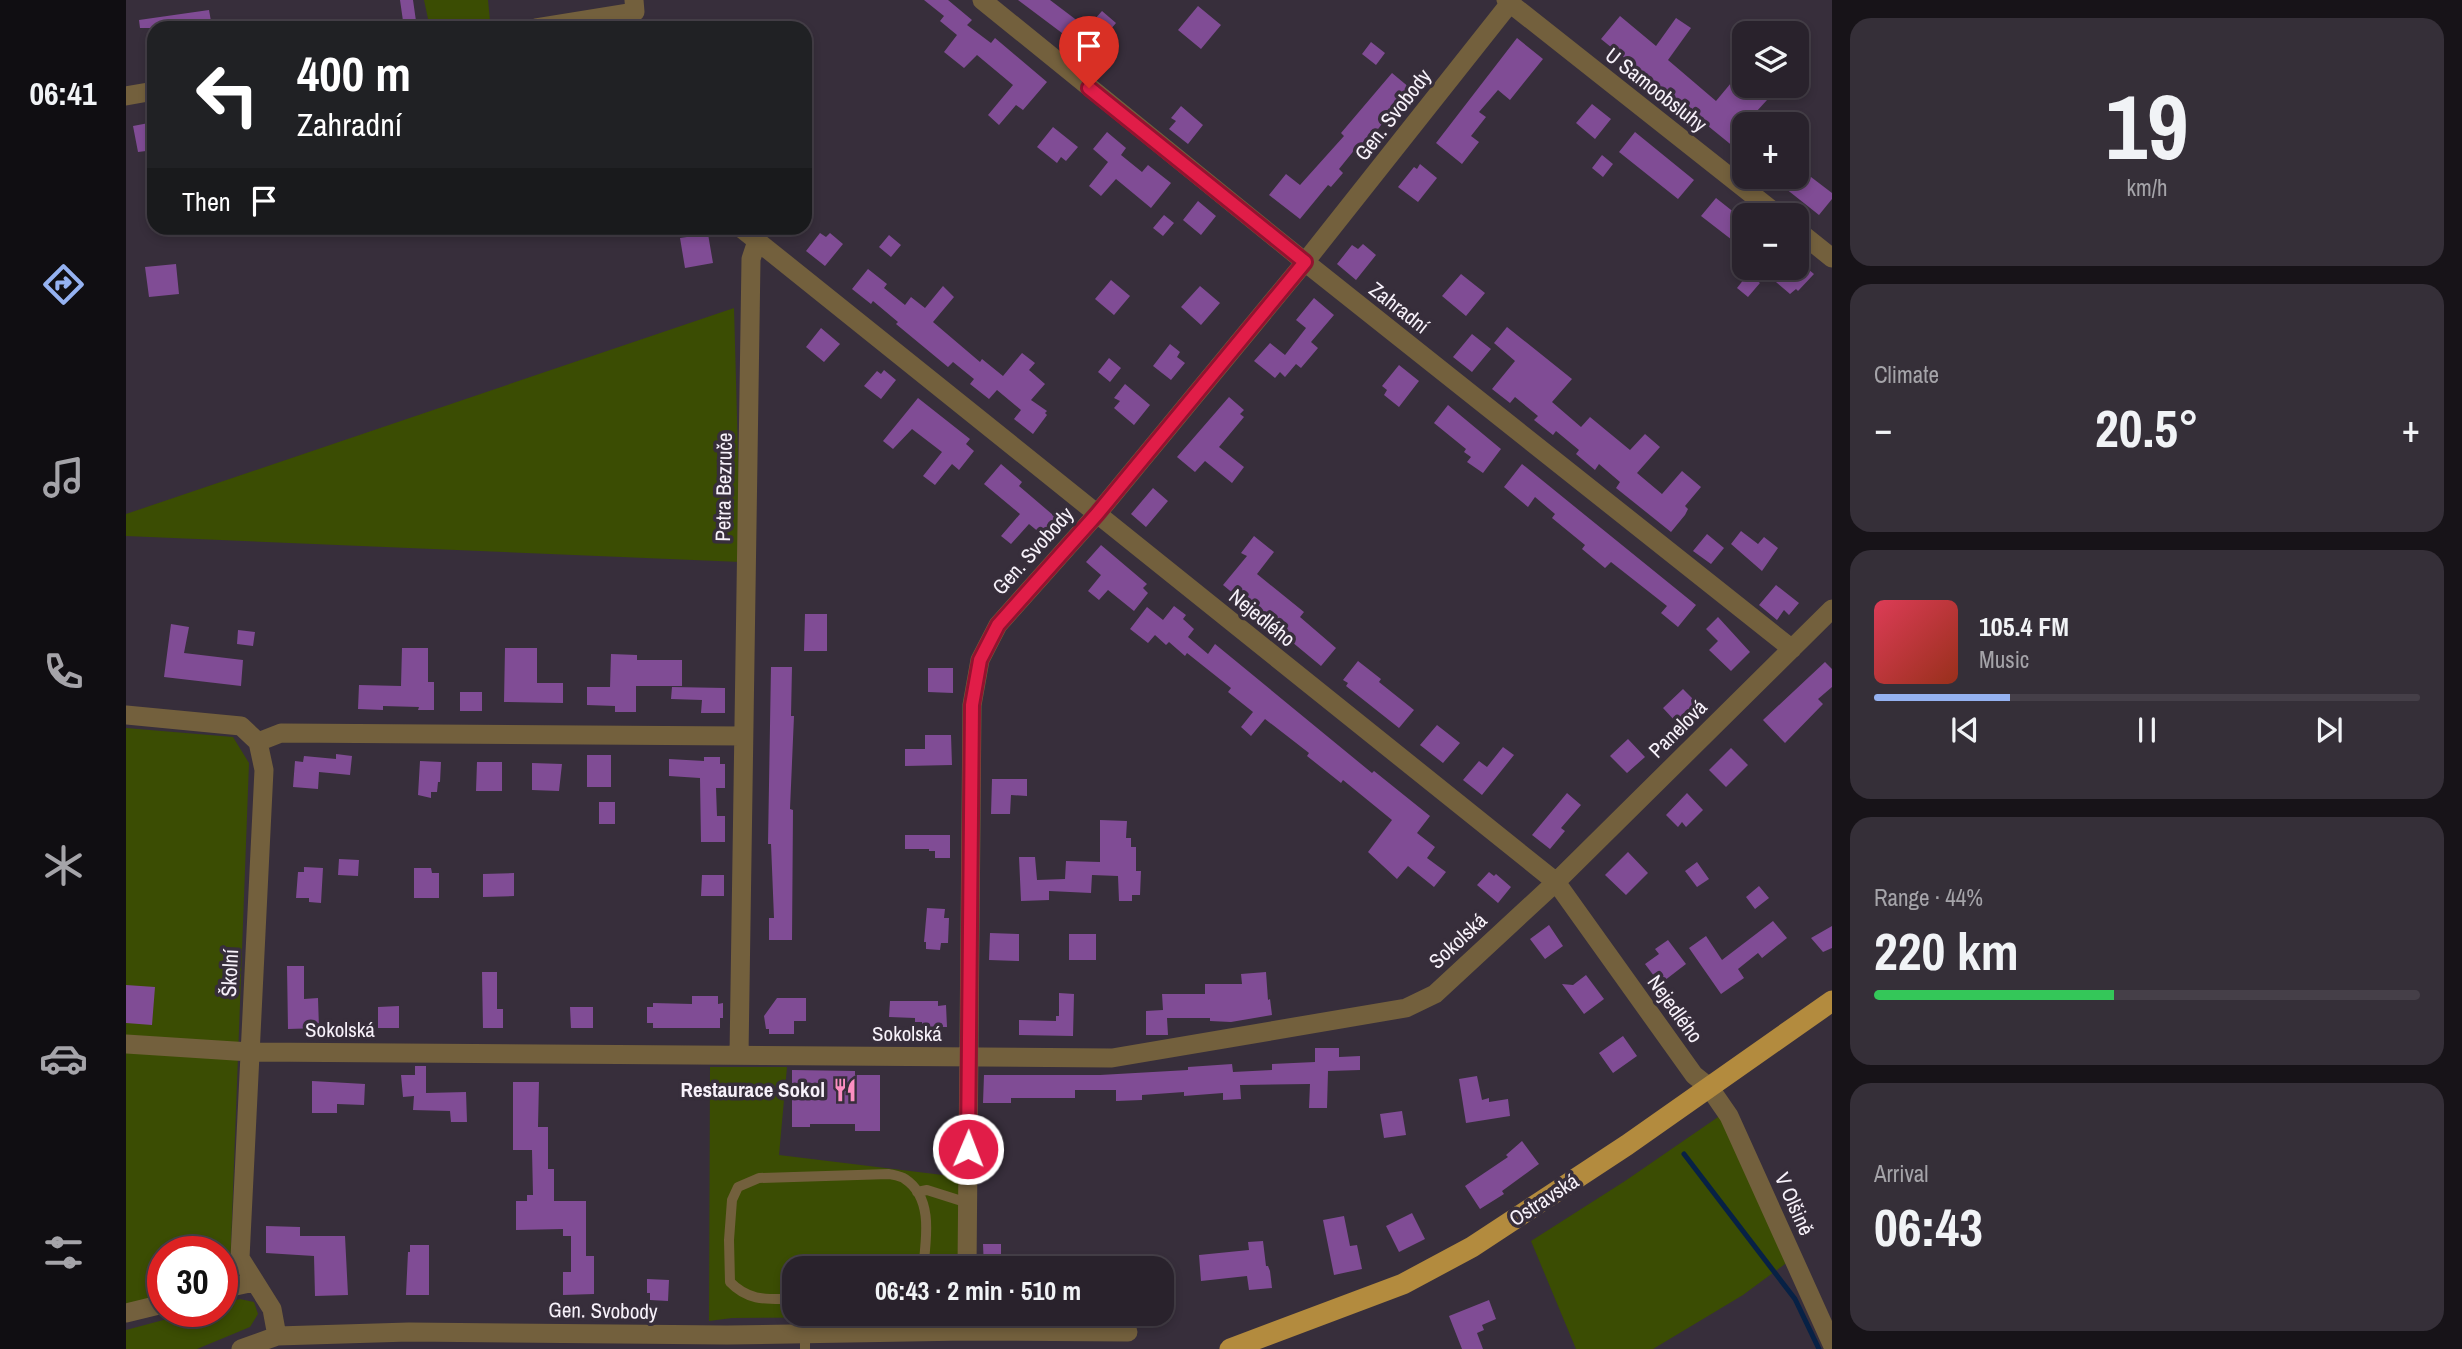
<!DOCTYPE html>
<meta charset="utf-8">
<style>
:root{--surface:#29222c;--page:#352f38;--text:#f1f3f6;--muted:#a5a4a9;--line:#453f48;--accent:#95b2f1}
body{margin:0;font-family:"Archivo Narrow",sans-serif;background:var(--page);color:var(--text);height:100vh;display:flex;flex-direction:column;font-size:26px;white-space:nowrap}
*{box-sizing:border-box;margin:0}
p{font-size:23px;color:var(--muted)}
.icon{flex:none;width:38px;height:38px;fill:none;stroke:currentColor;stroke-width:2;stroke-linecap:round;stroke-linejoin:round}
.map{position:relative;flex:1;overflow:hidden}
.sheet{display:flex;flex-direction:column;gap:18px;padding:18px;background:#171318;width:630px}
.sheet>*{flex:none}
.top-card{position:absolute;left:21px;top:21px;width:665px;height:214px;border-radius:21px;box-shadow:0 4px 10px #0003,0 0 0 2px var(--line);background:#202124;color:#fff;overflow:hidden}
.controls{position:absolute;left:1606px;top:21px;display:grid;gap:14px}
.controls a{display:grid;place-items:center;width:77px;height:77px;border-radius:14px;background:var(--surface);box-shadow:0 4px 10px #0003,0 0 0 2px var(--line);font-size:35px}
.speed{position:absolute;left:21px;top:1236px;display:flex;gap:14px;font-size:35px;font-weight:700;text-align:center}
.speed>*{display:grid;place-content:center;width:91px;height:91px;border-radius:50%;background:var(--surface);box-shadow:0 4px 10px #0003,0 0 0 2px var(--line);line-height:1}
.speed .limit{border:10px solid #d22;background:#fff;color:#111}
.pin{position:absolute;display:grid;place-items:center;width:60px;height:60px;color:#fff;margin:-72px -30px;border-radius:50% 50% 50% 0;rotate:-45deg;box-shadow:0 0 7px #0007}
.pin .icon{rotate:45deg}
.me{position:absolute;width:77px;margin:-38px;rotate:1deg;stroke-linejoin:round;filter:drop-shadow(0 0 5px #0008)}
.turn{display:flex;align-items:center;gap:24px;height:147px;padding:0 35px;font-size:32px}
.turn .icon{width:91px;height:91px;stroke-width:2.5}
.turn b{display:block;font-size:49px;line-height:60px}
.then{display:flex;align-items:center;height:66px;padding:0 35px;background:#0003;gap:14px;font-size:26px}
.big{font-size:52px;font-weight:700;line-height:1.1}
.sheet .card{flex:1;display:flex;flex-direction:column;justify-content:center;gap:10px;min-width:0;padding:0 24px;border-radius:21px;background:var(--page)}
.sheet .dial{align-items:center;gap:0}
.dial b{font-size:91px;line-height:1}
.song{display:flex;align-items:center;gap:21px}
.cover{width:84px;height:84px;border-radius:10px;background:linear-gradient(135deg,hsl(350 70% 55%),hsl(10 70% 35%))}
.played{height:7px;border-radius:4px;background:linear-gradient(90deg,var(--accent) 25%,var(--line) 25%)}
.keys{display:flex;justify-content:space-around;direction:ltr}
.heat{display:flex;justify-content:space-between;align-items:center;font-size:38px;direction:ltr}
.charge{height:10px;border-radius:5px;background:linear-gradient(90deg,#34c759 44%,var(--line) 0)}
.trip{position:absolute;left:656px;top:1256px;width:392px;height:70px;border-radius:21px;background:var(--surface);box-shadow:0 4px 10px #0003,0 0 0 2px var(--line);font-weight:700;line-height:70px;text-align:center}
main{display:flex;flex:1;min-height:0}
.menu{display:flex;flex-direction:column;width:126px;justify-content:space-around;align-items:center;background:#100e12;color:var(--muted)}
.menu .icon{width:49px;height:49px}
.menu .on{color:var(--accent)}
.menu b{font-size:32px;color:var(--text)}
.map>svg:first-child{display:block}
.green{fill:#3b4d03}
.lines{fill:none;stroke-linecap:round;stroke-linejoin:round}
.stream{stroke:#072145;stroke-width:5}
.building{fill:#804c95}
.lane{stroke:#73603d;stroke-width:10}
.street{stroke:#73603d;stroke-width:19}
.primary{stroke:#b38b3e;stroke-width:21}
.route-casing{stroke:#92132f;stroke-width:18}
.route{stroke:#e11d48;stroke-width:12}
.labels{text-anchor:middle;stroke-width:7;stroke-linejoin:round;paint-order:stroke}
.street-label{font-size:21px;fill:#f7f1fa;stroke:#372e3b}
.poi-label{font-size:21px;font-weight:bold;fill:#f7f1fa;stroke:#372e3b;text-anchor:end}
</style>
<main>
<nav class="menu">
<b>06:41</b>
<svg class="icon on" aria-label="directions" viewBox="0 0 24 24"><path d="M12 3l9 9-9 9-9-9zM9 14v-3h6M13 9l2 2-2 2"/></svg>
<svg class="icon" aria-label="music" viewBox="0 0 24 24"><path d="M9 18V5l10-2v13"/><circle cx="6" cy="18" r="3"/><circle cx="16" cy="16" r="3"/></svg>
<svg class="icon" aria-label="phone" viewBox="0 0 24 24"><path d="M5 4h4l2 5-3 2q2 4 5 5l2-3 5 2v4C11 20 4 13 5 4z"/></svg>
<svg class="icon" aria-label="climate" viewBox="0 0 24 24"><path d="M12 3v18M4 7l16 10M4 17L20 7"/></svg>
<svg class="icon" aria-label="car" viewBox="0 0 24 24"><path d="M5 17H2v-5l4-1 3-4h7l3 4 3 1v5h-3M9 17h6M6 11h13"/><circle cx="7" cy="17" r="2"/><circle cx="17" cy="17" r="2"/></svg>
<svg class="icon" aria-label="filters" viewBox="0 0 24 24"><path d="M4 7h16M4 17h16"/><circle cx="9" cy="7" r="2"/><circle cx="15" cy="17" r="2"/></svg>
</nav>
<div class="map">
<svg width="1706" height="1349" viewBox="0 0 1706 1349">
<rect width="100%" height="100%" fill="#372e3b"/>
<path class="green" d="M298 0H362L364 21 331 28H304Z
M608 308 615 562 0 536V514Z
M0 728 107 737 123 763 104 1270 96 1282V1251H37V1299L0 1309Z
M584 1067H661L653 1155 833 1177 834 1269H668V1314H834V1317L606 1318 583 1321Z
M1595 1115 1663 1261 1617 1295 1527 1349H1450L1405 1241 1499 1181Z
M114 1299 128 1302 132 1314 124 1327 71 1349H0V1330L71 1311H96V1304Z"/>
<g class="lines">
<path class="stream" d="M1558 1154 1669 1299 1693 1349"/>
</g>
<path class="building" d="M274 0H287L291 28H278Z
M798 0H822L846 20 841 25 865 43 869 38 921 82 897 110 890 105 873 125 862 115 887 85 851 55 838 68 818 52 831 35 814 21 818 16Z
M892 0H924L961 28 976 11 990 23 973 43 986 53 971 71 952 56 956 51 952 45Z
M1072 6 1095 25 1075 49 1052 30Z
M83 10 86 27 83 28H14L13 20Z
M1494 16 1530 46 1550 18 1565 28 1542 60 1590 101 1610 77 1619 86H1624L1641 100 1619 124V156L1475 39Z
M1391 38 1417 59 1384 100 1372 90 1353 112 1360 117 1345 136 1353 142 1336 164 1310 143Z
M1245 42 1259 53 1250 65 1236 54Z
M1266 73 1284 88 1238 147 1234 143 1213 169 1217 173 1205 187 1202 185 1174 219 1143 195 1160 174 1174 185 1218 136 1215 133Z
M1466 104 1485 119 1469 139 1450 123Z
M1055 106 1077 125 1062 144 1043 129 1050 121 1045 118Z
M28 122V150L12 152 7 126Z
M927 127 952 147 940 161 935 157 931 163 911 147Z
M981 132 1000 148 995 155 1016 172 1022 165 1045 183 1025 208 990 179 975 196 963 186 982 162 967 149Z
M1509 132 1568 180 1552 199 1493 152Z
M1476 155 1487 164 1477 177 1466 168Z
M1294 164 1311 178 1292 202 1272 187 1288 167 1291 169Z
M1645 177H1685L1706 193V199L1693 215Z
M1590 198 1619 221V250L1575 216Z
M1072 201 1090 216 1075 235 1057 220Z
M1038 215 1048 223 1037 236 1027 228Z
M694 233 700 237 704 233 717 244 699 266 680 251Z
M582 234 587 263 559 268 554 238Z
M763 235 775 245 765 257 753 247Z
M1237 244 1250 255 1230 280 1211 264 1226 245 1232 249Z
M1671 260 1688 274 1672 291 1670 289 1664 294 1650 282 1663 268H1671Z
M50 264 53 294 23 297 19 267Z
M742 269 761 284 758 288 779 305 785 297 799 308 817 286 828 297 807 322 854 362 856 359 877 376 896 353 909 363 903 370 919 384 905 400 921 411 919 413 921 415 907 434 888 419 895 410 871 390 863 399 844 384 848 379 827 362 822 367 770 324 772 322 747 301 745 304 726 289Z
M1335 274 1359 293 1340 316 1316 296Z
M1622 274 1634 283 1622 297 1611 288Z
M985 280 1004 296 988 315 969 299Z
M1074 286 1094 303 1075 325 1055 307Z
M1188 298 1208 315 1185 342 1192 348 1175 368 1170 364 1159 377 1154 372 1149 378 1128 361 1144 343 1159 355 1180 328 1170 320Z
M1381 327 1446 379 1426 402 1455 427 1464 417 1504 450 1519 434 1534 447 1511 473 1536 494 1556 471 1575 487 1559 506 1562 509 1559 515 1545 532 1490 488 1494 482 1473 464 1469 470 1450 454 1453 450 1430 431 1427 435 1408 420 1412 416 1389 397 1384 403 1366 389 1389 361 1368 343Z
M695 328 714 344 698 362 680 347Z
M1346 334 1365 349 1346 372 1327 357Z
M1044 344 1054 352 1051 357 1059 363 1045 380 1027 366Z
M983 358 995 368 984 382 972 372Z
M1273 365 1293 381 1273 407 1258 395 1261 390 1256 386Z
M758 370 770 380 755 399 738 386 751 371 755 374Z
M999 384 1024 405 1008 425 988 408 994 401 988 398Z
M1103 397 1118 410 1114 414 1118 417 1093 447 1118 467 1106 483 1079 461 1069 472 1051 457Z
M792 398 844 439 840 444 848 451 833 470 826 464 809 485 797 476 816 452 786 429 767 449 757 441Z
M1322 405 1375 449 1357 473 1341 462 1345 457 1338 452 1340 449 1308 423Z
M875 464 896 482 893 486 934 521 920 538 903 524 885 544 875 536 894 514 858 484Z
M1396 464 1570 605 1552 627 1535 613 1541 606 1485 562 1479 568 1456 549 1459 545 1426 518 1429 514 1409 497 1402 507 1378 487Z
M1027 488 1042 501 1020 527 1005 514Z
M1615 531 1632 544 1638 537 1652 548 1636 571 1605 544Z
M1581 534 1598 548 1585 564 1567 551Z
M1128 536 1148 552 1131 574 1178 612 1174 617 1210 648 1195 666 1097 585 1121 556 1115 553Z
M975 545 1021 584 1017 588 1022 593 1008 611 982 590 973 600 962 591 975 575 960 562Z
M1650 585 1673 603 1663 615 1658 610 1651 620 1633 605Z
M1048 606 1060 615 1057 619 1068 629 1062 637 1082 654 1089 644 1246 773 1248 771 1304 816 1291 833 1309 847 1301 858 1320 872 1308 887 1282 866 1271 879 1242 852 1266 820 1217 780 1215 783 1181 756 1183 753 1139 719 1125 736 1115 727 1127 712 1102 692 1105 688 1061 653 1059 656 1043 642 1040 645 1029 635 1022 643 1004 629 1021 607 1037 620Z
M679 614H701V651H678Z
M1592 617 1624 652 1605 671 1583 650 1592 641 1580 629Z
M45 624 63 627 58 653 117 660 115 686 38 677Z
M112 630 129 632 127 646 111 644Z
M276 648H302V682H308V710H292L293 707 257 706V710L232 709 233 685 275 686Z
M379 648H411V683H437V703L378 702Z
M485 654 511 655V660H556V686H510V712H489V706L461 705V687H484Z
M1232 661 1255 679 1253 682 1288 710 1273 728 1220 686 1222 683 1217 680Z
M1699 662 1706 669V687L1692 699 1697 704 1659 743 1637 720Z
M645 667H666L665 716H668L664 809 667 810 666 940H643V918H648L645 844H642Z
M802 668H827V693L802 692Z
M546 687 599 688V713H575L576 700 545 699Z
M1557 689 1572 704 1557 719 1555 718 1550 722 1537 708Z
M334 692H356V711H334Z
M1311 725 1334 743 1317 763 1294 745Z
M799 735H825L826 765 779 766V749H799Z
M1502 739 1519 757 1501 773 1484 756Z
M1377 747 1388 755 1356 795 1337 780 1353 761 1361 767Z
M1605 748 1622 765 1600 787 1583 770Z
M210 754 226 756 224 775 193 772 192 789 167 787 169 761 177 762 178 756 210 759Z
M461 755H485V787H461Z
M578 757H594V764H599V788H590L591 816H599V842H575L574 778 543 776V759L578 761Z
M294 761 315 762 314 782H312L311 792H305V798L292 795Z
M351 762H376V791H350Z
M406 763 436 764 433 791 406 790Z
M866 779H901V796L885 795 884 814H865Z
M1441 793 1455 805 1435 828 1439 831 1424 849 1406 835Z
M1561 793 1577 810 1560 827 1556 822 1552 827 1540 815Z
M473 802H489V824H473Z
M974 820 1001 821 1000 838H1005V847H1010V871H1015L1014 895H1006V901H993L992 876 966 875 965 893 923 891V900L895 901 893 857H909L911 880 939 879 940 861 974 862Z
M779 835H824V858H809V851H803V849H779Z
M1502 852 1522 873 1500 895 1479 875Z
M213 859 233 860 232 876 212 875Z
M1571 862 1583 879 1571 887 1559 871Z
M178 867 197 868 195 903 183 902V898H170L172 872H178Z
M288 868H305L306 873H313V898H288Z
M1363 872 1368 876 1370 874 1385 887 1372 903 1351 885Z
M388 873V896L357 897V874Z
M576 875H598V896H575Z
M1633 886 1643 898 1629 909 1620 897Z
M801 908 819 909 818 918H823L822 943H815L814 950 800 949V942H798Z
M1647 921 1661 938 1636 958 1632 953 1612 969 1618 978 1595 994 1563 948 1580 936 1596 960Z
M1423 925 1437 946 1419 959 1404 939Z
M1706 926V948L1697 952 1685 938Z
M864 933 893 934V961L863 960Z
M943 934H970V960H943Z
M1542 940 1560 964 1534 984 1519 964 1533 954 1529 949Z
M161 966H178V999L192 998 193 1028 162 1029Z
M356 972H371V1009H377V1028H357Z
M1140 972 1142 1000 1144 999 1146 1015 1105 1022 1084 1021V1018H1041L1042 1035H1020V1011L1037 1010 1036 994H1079V984H1116L1115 974Z
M1460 975 1478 999 1458 1014 1436 984 1447 985Z
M0 985 29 987 26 1025 0 1023Z
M933 993 948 994 947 1036 893 1035V1020L930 1021V1016H933Z
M566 996H592V1004L597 1003V1018H594V1028H527V1023H521V1007H527V1003L566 1004Z
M651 998H680V1021H668V1034H643V1029H640L638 1016Z
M764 1001H812V1006L820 1005 821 1027H796V1022H789V1018L763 1017Z
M273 1006V1028H252V1007Z
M444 1007H467V1028H445Z
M1497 1036 1511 1056 1487 1073 1473 1053Z
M1189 1048H1213V1057L1234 1056V1070L1202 1071 1201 1108H1183L1184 1084 1114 1085 1115 1099 1097 1100V1093L1058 1096V1092L1016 1095V1100L990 1101V1090H949V1098H885V1103H857L858 1075H974L1062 1070V1067L1106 1064 1107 1072 1146 1070V1064L1189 1062Z
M289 1066H300V1093L340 1092 341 1122H325L324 1111 287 1110 288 1096 277 1097 275 1075H289Z
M666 1070 729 1071V1075H754V1131H729V1124H684V1127H666Z
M1351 1076 1356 1100 1363 1098V1102L1382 1099 1384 1116 1340 1123 1333 1079Z
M186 1081 239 1084 238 1105 211 1104V1113H186Z
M387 1082H413L412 1127H422V1169H428V1201H460V1256H468V1294L437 1295V1272H445V1236H437V1229L390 1230V1201H401V1195H407L406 1150H387Z
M1276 1111 1280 1135 1258 1138 1254 1114Z
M1396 1141 1413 1164 1376 1191 1378 1194 1354 1209 1339 1186 1382 1157 1380 1155Z
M1286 1213 1299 1239 1273 1252 1260 1226Z
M1218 1216 1224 1246 1231 1245 1236 1269 1208 1275 1197 1220Z
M140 1226 174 1227V1236H219L222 1295 189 1296 188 1256 140 1253Z
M1137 1241 1140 1266H1142L1144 1271 1146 1288 1123 1290 1121 1276 1075 1281 1073 1255 1123 1250 1122 1242Z
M857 1244H875V1255H897L898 1269H858Z
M284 1245H303V1295H280L282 1252H284Z
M521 1279 543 1280 542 1301 524 1300V1293H521Z
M1363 1300 1370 1319 1356 1325 1358 1330 1351 1333 1357 1349H1336L1323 1316Z"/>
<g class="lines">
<path class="lane" d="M791 1192 801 1190 842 1203
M668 1299C643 1299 623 1302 604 1282L603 1240 606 1200 612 1187 633 1178 763 1174C767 1175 775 1176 779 1179 808 1198 800 1240 797 1269
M679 1333V1349"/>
<path class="street" d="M856 0 1179 262 1666 649
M1380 0 1652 215
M410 28 509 12 508 0
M0 96 28 91
M615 228 1430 882 1568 1075 1583 1087 1603 1116 1706 1344
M1671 230 1706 258
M0 715 115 726 132 742 138 770 114 1258 146 1309 151 1336
M132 742 155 733 617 736
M0 1044 124 1052 986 1058 1280 1008 1309 994 1430 882 1706 609
M613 1055 625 259 631 241
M841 1269 846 705 854 660 872 625 971 514 1179 262 1384 3
M96 1289 128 1282
M0 1313 37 1304
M115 1349 151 1336 283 1332 601 1335 841 1331 1002 1332"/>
<path class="primary" d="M1104 1349 1277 1284 1346 1247 1501 1145 1706 1001"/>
</g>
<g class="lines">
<g class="route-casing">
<path id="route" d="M842 1149 846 705 854 660 872 625 971 514 1179 262 963 88"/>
</g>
<use href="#route" class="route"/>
</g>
<defs>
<g id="restaurant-bare" transform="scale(1.89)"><path d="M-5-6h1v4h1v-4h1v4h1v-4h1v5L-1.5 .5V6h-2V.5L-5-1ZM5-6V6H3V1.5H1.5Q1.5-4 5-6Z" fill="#fc8fc2" stroke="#372e3b" stroke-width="2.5" paint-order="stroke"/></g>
</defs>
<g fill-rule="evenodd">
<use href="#restaurant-bare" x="719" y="1090"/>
</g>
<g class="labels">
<g class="street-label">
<text transform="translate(1530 90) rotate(38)" y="7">U Samoobsluhy</text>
<text transform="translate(1267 115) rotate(-52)" y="7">Gen. Svobody</text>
<text transform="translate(1273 308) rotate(38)" y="7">Zahradní</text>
<text transform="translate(598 487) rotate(-89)" y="7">Petra Bezruče</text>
<text transform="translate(907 551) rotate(-48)" y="7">Gen. Svobody</text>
<text transform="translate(1136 618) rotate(39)" y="7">Nejedlého</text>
<text transform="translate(1552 729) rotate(-45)" y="7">Panelová</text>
<text transform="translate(1332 941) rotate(-43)" y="7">Sokolská</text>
<text transform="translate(104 973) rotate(-87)" y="7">Školní</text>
<text transform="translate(1549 1009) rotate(54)" y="7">Nejedlého</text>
<text x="214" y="1037">Sokolská</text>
<text x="781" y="1041">Sokolská</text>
<text transform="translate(1418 1200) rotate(-33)" y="7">Ostravská</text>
<text transform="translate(1668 1204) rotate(66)" y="7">V Olšině</text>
<text transform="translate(477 1311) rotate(1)" y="7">Gen. Svobody</text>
</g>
<g class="poi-label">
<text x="699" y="1097">Restaurace Sokol</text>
</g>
</g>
</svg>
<div class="controls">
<a><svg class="icon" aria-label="layers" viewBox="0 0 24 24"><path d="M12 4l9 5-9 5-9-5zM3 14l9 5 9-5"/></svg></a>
<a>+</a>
<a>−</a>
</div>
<div class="speed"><div class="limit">30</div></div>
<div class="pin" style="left:963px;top:88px;background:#d93025"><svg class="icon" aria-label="arrive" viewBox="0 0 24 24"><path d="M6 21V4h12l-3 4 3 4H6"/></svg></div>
<svg class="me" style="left:842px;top:1149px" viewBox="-20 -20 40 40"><circle r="17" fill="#e11d48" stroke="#fff" stroke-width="3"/><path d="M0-11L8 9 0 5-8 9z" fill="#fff"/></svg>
<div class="trip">06:43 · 2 min · 510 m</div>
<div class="top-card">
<div class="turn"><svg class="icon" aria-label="left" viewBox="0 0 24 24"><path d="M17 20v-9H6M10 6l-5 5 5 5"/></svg><div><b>400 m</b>Zahradní</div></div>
<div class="then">Then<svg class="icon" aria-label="arrive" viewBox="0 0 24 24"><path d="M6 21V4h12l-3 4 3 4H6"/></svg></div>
</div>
</div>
<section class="sheet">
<div class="card dial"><b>19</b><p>km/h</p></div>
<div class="card"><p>Climate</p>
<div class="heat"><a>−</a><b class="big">20.5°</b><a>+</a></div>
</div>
<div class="card">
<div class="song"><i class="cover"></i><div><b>105.4 FM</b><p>Music</p></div></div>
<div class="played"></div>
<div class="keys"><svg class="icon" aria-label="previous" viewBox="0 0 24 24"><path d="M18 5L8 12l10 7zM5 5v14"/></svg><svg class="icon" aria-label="pause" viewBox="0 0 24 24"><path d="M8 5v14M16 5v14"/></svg><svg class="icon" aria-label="next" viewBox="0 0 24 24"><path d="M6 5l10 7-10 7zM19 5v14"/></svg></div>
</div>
<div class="card"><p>Range · 44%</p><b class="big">220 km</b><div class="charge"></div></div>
<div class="card"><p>Arrival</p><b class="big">06:43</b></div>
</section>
</main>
